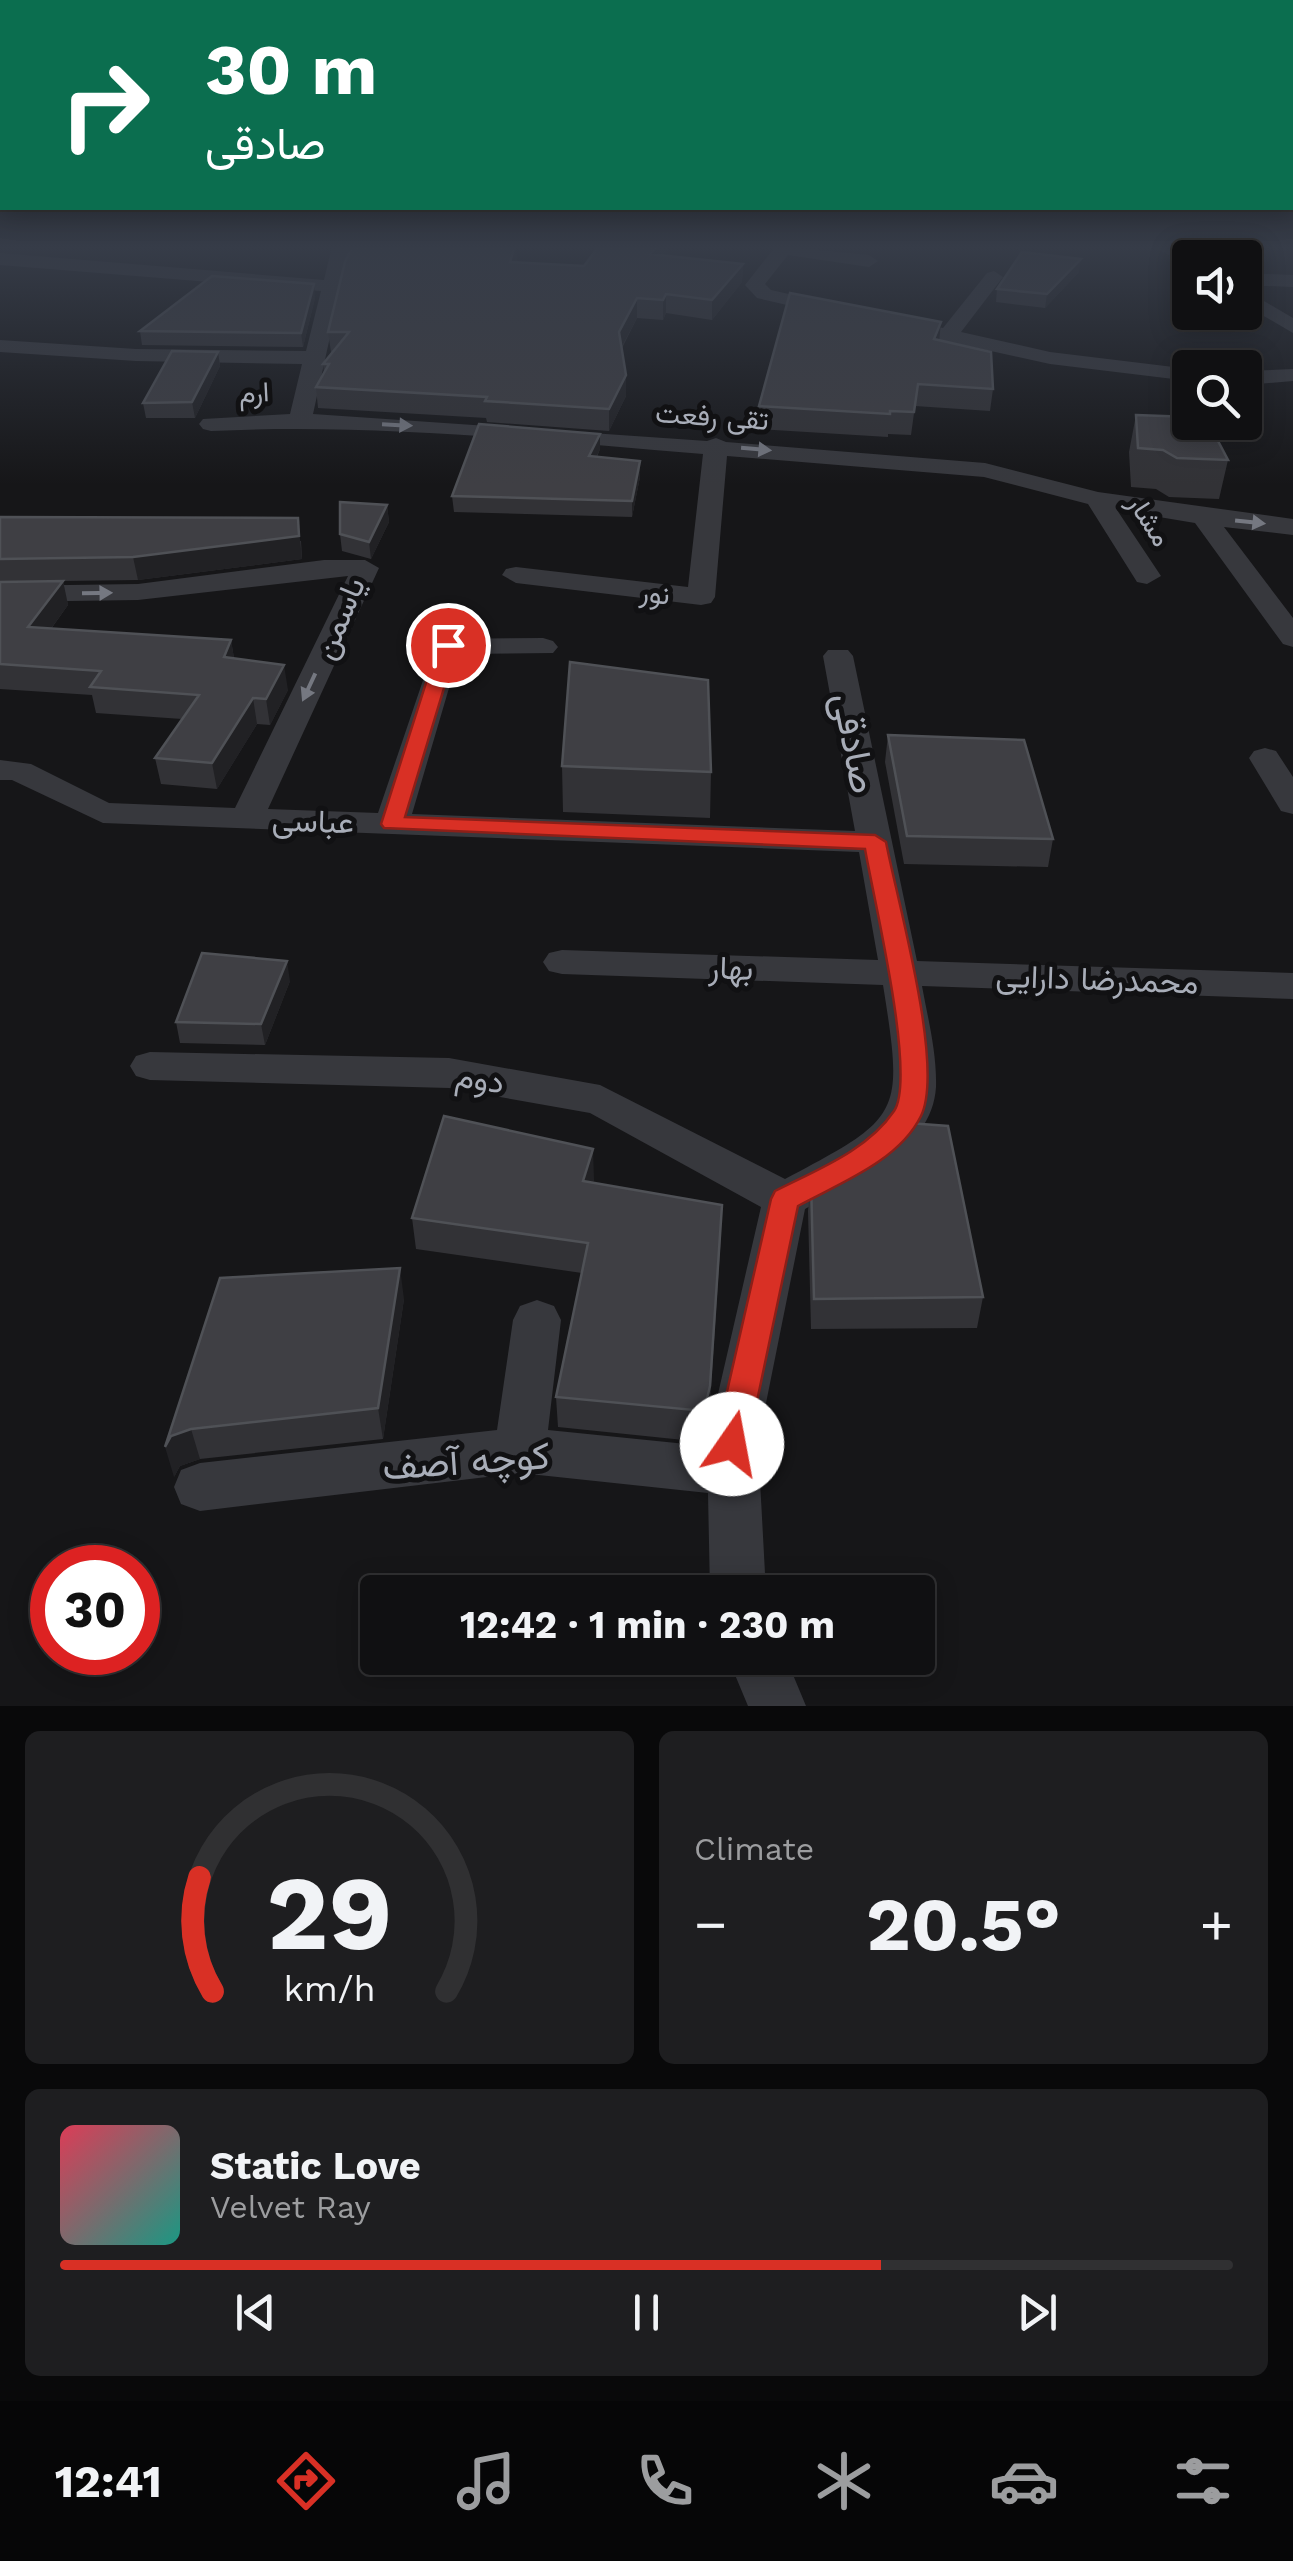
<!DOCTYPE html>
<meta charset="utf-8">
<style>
:root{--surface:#101012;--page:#1e1e20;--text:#f1f3f6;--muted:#9c9d9f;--line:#303032;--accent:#d93025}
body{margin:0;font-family:"Work Sans",Vazirmatn,sans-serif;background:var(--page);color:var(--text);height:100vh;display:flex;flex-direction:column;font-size:38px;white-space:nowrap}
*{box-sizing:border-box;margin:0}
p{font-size:32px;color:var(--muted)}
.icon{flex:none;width:55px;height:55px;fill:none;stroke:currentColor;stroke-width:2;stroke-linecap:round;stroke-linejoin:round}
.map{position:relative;height:1706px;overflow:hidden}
.side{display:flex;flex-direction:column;gap:25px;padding:25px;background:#09090a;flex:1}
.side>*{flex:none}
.guide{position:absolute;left:0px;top:0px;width:1295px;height:210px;box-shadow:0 5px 25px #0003,0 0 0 2px var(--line);background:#0b6e4f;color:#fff;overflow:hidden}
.tools{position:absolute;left:1172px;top:240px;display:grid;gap:20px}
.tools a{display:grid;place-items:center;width:90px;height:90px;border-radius:10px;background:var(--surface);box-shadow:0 5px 25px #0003,0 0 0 2px var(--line);font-size:50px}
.speed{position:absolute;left:30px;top:1545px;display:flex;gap:20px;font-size:50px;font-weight:700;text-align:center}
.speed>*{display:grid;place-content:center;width:130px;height:130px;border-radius:50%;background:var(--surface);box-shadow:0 5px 25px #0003,0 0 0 2px var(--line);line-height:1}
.speed .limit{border:15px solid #d22;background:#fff;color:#111}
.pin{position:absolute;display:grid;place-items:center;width:85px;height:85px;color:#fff;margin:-42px;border:5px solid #fff;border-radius:50%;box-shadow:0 2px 10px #0007}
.me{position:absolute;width:110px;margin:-55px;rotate:12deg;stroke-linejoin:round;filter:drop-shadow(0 0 8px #0008)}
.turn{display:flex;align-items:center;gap:35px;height:210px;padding:0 40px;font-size:45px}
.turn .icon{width:130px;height:130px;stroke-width:2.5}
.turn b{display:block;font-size:70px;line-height:85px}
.big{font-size:75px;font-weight:700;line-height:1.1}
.side .card{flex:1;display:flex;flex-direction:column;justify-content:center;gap:15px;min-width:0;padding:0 35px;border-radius:15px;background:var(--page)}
.side .dial{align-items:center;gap:0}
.dial svg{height:260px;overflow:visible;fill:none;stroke:var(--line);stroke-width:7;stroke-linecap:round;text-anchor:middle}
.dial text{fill:var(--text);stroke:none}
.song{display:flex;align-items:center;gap:30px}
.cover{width:120px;height:120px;border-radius:15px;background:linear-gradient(135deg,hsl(350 70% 55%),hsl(170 70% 35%))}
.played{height:10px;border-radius:5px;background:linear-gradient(90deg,var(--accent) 70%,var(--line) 70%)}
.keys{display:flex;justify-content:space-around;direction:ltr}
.heat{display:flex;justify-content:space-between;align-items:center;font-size:55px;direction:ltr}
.side .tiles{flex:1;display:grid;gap:25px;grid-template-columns:1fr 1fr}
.card:last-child{grid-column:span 2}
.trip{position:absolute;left:360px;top:1575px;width:575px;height:100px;border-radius:10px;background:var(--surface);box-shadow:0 5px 25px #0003,0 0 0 2px var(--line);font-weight:700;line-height:100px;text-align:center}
.menu{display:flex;height:160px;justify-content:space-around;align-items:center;background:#060607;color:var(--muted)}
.menu .icon{width:70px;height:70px}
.menu .active{color:var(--accent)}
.menu b{font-size:45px;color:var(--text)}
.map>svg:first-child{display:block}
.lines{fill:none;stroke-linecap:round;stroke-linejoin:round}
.minor{fill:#37383d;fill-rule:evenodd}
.wall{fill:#323236}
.shaded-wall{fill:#212124}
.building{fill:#3f3f44;stroke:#4f5156;stroke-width:2.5}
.oneway{fill:#757881}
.route{fill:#d93025;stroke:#8d1f18;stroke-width:2.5}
.labels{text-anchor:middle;stroke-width:10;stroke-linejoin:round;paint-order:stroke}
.far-street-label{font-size:28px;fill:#a8adb8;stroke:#111113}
.street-label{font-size:32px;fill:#a8adb8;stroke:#111113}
.near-street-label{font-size:38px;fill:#a8adb8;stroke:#111113}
</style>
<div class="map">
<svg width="1293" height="1706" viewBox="0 0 1293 1706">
<rect width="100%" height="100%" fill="#161618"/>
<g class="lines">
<path class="minor" d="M332 246H350L313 414 707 441 716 438 726 442 985 463 1098 492 1293 519V535L1224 527 1293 618V647L1283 644 1195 523 1117 510 1161 576 1147 584 1137 582 1088 504 984 477 727 456 715 597 711 603 701 605 516 583 502 575 506 569 516 567 688 587 703 454C539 441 375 423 211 431L203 429 199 424 203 419 290 414 302 364 136 361 0 352V340L136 349 306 351 321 291 0 265V253L324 280Z
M776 246 869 255 878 261 869 267 788 255 765 284 771 290 842 306 845 310 835 316 757 298 745 285Z
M1151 246H1174L1197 258H1190V266Z
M994 271 1003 277 961 332 1050 352 1190 369V381L1050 364 896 330 886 324 896 318 943 328 987 273Z
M1245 273 1293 275V287L1245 285Z
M1245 290 1293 318V333L1245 305Z
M1293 369V381L1245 385V371Z
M324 560H365L379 568 268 809 378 813 437 639 543 638 553 641 558 647 553 653 459 654 412 814 855 831 823 656 828 650H848L853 656 917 961 1293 973V999L922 986C928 1019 937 1053 936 1087 932 1152 854 1182 805 1209L758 1443 766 1592H710L708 1493 520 1473 200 1511 181 1504 174 1487 181 1470 200 1463 497 1430 513 1320 520 1306 537 1300 554 1306 561 1320 548 1430 706 1446 761 1207 590 1113 449 1088 150 1080 136 1076 130 1066 136 1056 150 1052 449 1058 600 1085 785 1179C902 1117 904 1116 883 985L562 974 549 971 543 962 549 953 562 950 878 960 859 852 103 823 12 780H0V760L31 764 109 803 235 808 348 576 138 600 0 602V586L138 584Z
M1265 748 1276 751 1293 777V814L1281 811 1249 758 1254 751Z
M728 1658H786L806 1706H748Z"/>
</g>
<path class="wall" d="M516 246 517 262 584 266 668 249 663 255 743 264 742 282 712 320 666 313 663 320 637 318 622 348 626 375V396L609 431 487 422 486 418 318 408 316 387 324 373 323 364 333 352H331L328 332Z
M1079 272 1045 308 996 302 997 289Z
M315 298 303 347 142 345 140 331Z
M939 340 993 389 990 411 915 406 911 435 888 434V437L758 429 759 406Z
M218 352 220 366 195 418H146L143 403Z
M1136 415 1228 460 1219 499 1169 497 1156 489 1131 487 1129 452Z
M600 449 597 457 640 477 632 517 454 512 452 496Z
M387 505 389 522 371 559 342 551 340 534Z
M0 517 301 541 302 559 138 580 63 581 68 605 51 629 231 640 234 658 288 690 270 725 257 724 217 789 161 784 155 758 182 719 96 713 92 695 0 689Z
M888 735 1053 839 1048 867 904 864 885 762Z
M562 766 711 772 710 818 563 812Z
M290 981 265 1045 180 1043 176 1022Z
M594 1179 593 1182 721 1236 709 1417 703 1442 558 1427 556 1397 582 1273 416 1249 412 1218Z
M811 1181 983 1297 977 1328 811 1329 808 1211Z
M220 1278 404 1299 383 1439 200 1459 180 1466 174 1477Z"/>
<path class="shaded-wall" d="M516 246 517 263 510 262Z
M657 246H668V249L650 272V254Z
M1081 259 1079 272 1045 308 1047 294Z
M743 264 742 282 712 320V300Z
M314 284 315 298 303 347 301 333Z
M666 294V313L663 320V300Z
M637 298V318L619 352V332Z
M941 322 939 343 934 339Z
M218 352 220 366 195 418 192 402Z
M626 375V396L609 431V409Z
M600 434V449L589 472V456Z
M640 461V477L632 517V501Z
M387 505 389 522 371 559 369 542Z
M298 518 302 559 138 580 133 557Z
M63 581 68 605 34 652 28 627Z
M231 640 235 665 224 657Z
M284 665 288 690 270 725 266 699Z
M253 698 257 724 217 789 212 763Z
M287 961 290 981 265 1045 261 1024Z
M593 1149 594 1179 584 1211 583 1181Z
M722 1205 709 1417 703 1442 704 1411Z
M400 1268 404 1299 383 1439 378 1408Z
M191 1429 200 1459 180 1466 174 1477 165 1447 171 1436Z"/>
<path class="building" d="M353 246H515L510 262 584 266 599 246H657L650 254 743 264 712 300 666 294 663 300 637 298 619 332 626 375 609 409 485 401 487 397 316 387 329 364H323L349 332H328L345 262Z
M1022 252 1081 259 1047 294 997 289Z
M212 276 314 284 301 333 140 331Z
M790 293 941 322 934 339 991 352 993 389 918 384 914 412 890 411V414L759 406Z
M172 351 218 352 192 402 143 403Z
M1136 415 1190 417V422H1208L1228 460 1177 458 1163 450 1138 448Z
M479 424 600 434 589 456 640 461 632 501 452 496Z
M340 502 387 505 369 542 340 534Z
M0 517 298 518 299 536 133 557 0 559Z
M63 581 28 627 231 640 224 657 284 665 266 699 253 698 212 763 155 758 199 695 90 687 101 671 0 664V582Z
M570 662 708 680 711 772 562 766Z
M888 735 1024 740 1053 839 907 836Z
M202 953 287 961 261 1024 176 1022Z
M444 1116 593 1149 583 1181 722 1205 710 1386 704 1411 556 1397 588 1243 412 1218Z
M908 1123 948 1126 983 1297 814 1299 811 1181 872 1148Z
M400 1268 378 1408 191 1429 171 1436 165 1447 220 1278Z"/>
<defs><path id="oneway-solid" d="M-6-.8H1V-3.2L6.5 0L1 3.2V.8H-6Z" transform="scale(2.5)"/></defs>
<g class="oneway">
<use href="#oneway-solid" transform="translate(397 425) rotate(3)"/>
<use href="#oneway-solid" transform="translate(756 449) rotate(5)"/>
<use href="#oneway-solid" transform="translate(1250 522) rotate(6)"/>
<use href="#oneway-solid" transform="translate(97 593) rotate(-1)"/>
<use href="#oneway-solid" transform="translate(309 687) rotate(115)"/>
</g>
<linearGradient id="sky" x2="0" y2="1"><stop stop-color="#0c0c0d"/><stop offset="0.51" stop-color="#363c48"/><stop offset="1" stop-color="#363c48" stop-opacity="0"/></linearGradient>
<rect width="1293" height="485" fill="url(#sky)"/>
<path class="route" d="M448 639 457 645 405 817 875 835 886 842C897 900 945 1067 921 1116 899 1161 840 1183 798 1206L748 1444 744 1454 732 1458 720 1454 715 1444 771 1199 775 1191C816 1170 867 1151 894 1111 917 1077 873 896 865 849L384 828 381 824 438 645Z"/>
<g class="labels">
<g class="far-street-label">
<text transform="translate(254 392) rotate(-3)" y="10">ارم</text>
<text transform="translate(712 416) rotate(4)" y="10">تقی رفعت</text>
<text transform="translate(1150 520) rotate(57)" y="10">مشار</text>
<text transform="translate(655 593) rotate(7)" y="10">نور</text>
</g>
<g class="street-label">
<text transform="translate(339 618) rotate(-67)" y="11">یاسمن</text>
<text transform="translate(313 821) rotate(2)" y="11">عباسی</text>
<text transform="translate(731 968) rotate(2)" y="11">بهار</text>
<text transform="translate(1097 979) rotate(2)" y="11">محمدرضا دارایی</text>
<text transform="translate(480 1079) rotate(9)" y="11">دوم</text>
</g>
<g class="near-street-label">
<text transform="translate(855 743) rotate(79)" y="13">صادقی</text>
<text transform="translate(466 1461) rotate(-4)" y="13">کوچه آصف</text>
</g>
</g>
</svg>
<div class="tools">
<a><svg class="icon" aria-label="sound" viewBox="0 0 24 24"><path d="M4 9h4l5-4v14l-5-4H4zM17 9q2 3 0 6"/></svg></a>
<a><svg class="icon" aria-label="search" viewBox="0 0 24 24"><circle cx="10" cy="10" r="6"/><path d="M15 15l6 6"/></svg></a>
</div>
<div class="speed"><div class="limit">30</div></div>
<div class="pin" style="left:448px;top:645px;background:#d93025"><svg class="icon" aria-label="arrive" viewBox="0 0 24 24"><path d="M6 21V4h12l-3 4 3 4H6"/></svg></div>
<svg class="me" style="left:732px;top:1444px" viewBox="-20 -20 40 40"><circle r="19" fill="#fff"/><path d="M0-13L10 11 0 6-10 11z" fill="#d93025"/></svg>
<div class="trip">12:42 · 1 min · 230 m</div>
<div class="guide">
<div class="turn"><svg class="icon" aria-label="right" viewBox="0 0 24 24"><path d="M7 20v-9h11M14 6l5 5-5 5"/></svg><div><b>30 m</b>صادقی</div></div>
</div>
</div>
<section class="side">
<div class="tiles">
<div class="card dial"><svg viewBox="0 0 100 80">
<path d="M14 69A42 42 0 1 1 86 69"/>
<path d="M14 69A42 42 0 0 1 10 34" stroke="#d93025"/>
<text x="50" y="56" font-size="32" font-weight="700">29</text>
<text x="50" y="72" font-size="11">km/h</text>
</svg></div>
<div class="card"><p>Climate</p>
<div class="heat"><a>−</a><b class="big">20.5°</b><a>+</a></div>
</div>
<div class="card">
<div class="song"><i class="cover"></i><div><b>Static Love</b><p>Velvet Ray</p></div></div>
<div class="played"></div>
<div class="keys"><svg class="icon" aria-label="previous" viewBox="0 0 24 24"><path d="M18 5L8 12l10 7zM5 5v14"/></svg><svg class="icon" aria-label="pause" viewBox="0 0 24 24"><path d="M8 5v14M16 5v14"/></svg><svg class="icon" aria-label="next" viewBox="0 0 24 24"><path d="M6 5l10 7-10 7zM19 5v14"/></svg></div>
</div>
</div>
</section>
<nav class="menu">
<b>12:41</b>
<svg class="icon active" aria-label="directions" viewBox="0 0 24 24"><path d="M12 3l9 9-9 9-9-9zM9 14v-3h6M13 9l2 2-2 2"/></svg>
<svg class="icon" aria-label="music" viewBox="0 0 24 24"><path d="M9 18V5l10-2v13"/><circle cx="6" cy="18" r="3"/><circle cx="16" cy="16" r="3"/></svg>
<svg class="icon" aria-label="phone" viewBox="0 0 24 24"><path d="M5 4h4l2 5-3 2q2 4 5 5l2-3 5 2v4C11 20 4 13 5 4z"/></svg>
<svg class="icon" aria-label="climate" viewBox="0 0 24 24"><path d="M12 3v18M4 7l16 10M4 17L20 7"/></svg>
<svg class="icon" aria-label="car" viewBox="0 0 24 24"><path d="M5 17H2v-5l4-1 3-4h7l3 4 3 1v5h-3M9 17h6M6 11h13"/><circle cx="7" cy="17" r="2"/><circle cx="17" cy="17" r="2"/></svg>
<svg class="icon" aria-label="filters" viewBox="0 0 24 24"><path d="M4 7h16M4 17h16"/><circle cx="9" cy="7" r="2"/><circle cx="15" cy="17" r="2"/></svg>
</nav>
